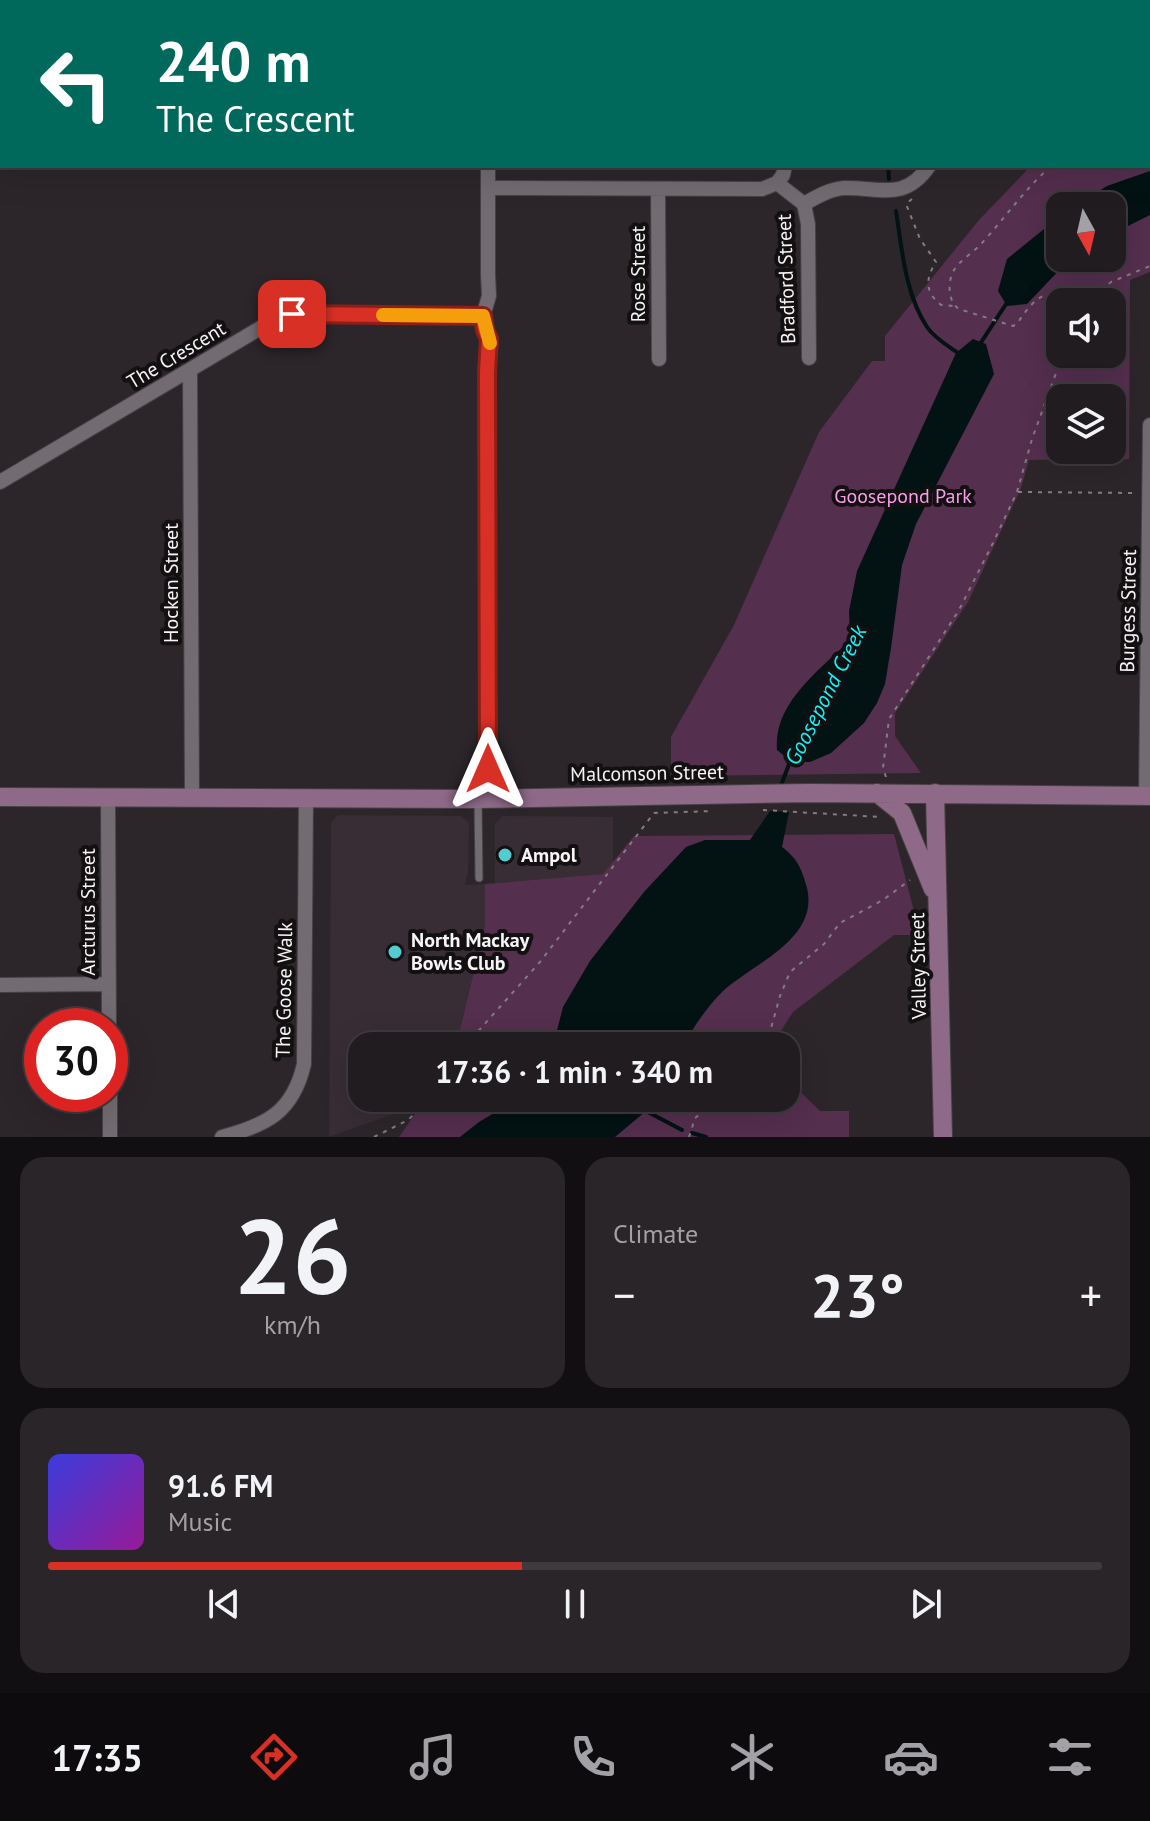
<!DOCTYPE html>
<meta charset="utf-8">
<style>
:root{--surface:#211c20;--page:#292529;--text:#f1f3f6;--muted:#a2a1a5;--line:#3e3a3e;--accent:#d93025}
body{margin:0;font-family:"PT Sans",sans-serif;background:var(--page);color:var(--text);height:100vh;display:flex;flex-direction:column;font-size:30px;white-space:nowrap}
*{box-sizing:border-box;margin:0}
p{font-size:26px;color:var(--muted)}
.icon{flex:none;width:44px;height:44px;fill:none;stroke:currentColor;stroke-width:2;stroke-linecap:round;stroke-linejoin:round}
.map{position:relative;height:1137px;overflow:hidden}
.sheet{display:flex;flex-direction:column;gap:20px;padding:20px;background:#120f12;flex:1}
.sheet>*{flex:none}
.hud{position:absolute;left:0px;top:0px;width:1150px;height:168px;box-shadow:0 8px 32px #0002,0 0 0 2px var(--line);background:#00695c;color:#fff;overflow:hidden}
.needle{width:52px;rotate:172deg}
.controls{position:absolute;left:1046px;top:192px;display:grid;gap:16px}
.controls a{display:grid;place-items:center;width:80px;height:80px;border-radius:16px;background:var(--surface);box-shadow:0 8px 32px #0002,0 0 0 2px var(--line);font-size:40px}
.speed{position:absolute;left:24px;top:1008px;display:flex;gap:16px;font-size:40px;font-weight:700;text-align:center}
.speed>*{display:grid;place-content:center;width:104px;height:104px;border-radius:50%;background:var(--surface);box-shadow:0 8px 32px #0002,0 0 0 2px var(--line);line-height:1}
.speed .limit{border:12px solid #d22;background:#fff;color:#111}
.pin{position:absolute;display:grid;place-items:center;width:68px;height:68px;color:#fff;margin:-34px;border-radius:16px;box-shadow:0 4px 12px #0006}
.me{position:absolute;width:88px;margin:-44px;rotate:0deg;stroke-linejoin:round;filter:drop-shadow(0 0 6px #0008)}
.turn{display:flex;align-items:center;gap:28px;height:168px;padding:0 24px;font-size:36px}
.turn .icon{width:104px;height:104px;stroke-width:2.5}
.turn b{display:block;font-size:56px;line-height:68px}
.big{font-size:60px;font-weight:600;line-height:1.1}
.sheet .card{flex:1;display:flex;flex-direction:column;justify-content:center;gap:12px;min-width:0;padding:0 28px;border-radius:24px;background:var(--page)}
.sheet .dial{align-items:center;gap:0}
.dial b{font-size:104px;line-height:1}
.song{display:flex;align-items:center;gap:24px}
.cover{width:96px;height:96px;border-radius:12px;background:linear-gradient(135deg,hsl(240 70% 55%),hsl(300 70% 35%))}
.played{height:8px;border-radius:4px;background:linear-gradient(90deg,var(--accent) 45%,var(--line) 45%)}
.keys{display:flex;justify-content:space-around;direction:ltr}
.heat{display:flex;justify-content:space-between;align-items:center;font-size:44px;direction:ltr}
.sheet .tiles{flex:1;display:grid;gap:20px;grid-template-columns:1fr 1fr}
.card:last-child{grid-column:span 2}
.trip{position:absolute;left:348px;top:1032px;width:452px;height:80px;border-radius:24px;background:var(--surface);box-shadow:0 8px 32px #0002,0 0 0 2px var(--line);font-weight:600;line-height:80px;text-align:center}
.tab-bar{display:flex;height:128px;justify-content:space-around;align-items:center;background:#0d0b0d;color:var(--muted)}
.tab-bar .icon{width:56px;height:56px}
.tab-bar .active{color:var(--accent)}
.tab-bar b{font-size:36px;color:var(--text)}
.map>svg:first-child{display:block}
.built{fill:#382c35}
.green{fill:#542f4e;fill-rule:evenodd}
.water{fill:#031213}
.lines{fill:none;stroke-linecap:round;stroke-linejoin:round}
.stream{stroke:#031213;stroke-width:4}
.lane-casing{stroke:#474145;stroke-width:9}
.street-casing{stroke:#474145;stroke-width:16}
.secondary-casing{stroke:#474145;stroke-width:20}
.path{stroke:#827d81;stroke-width:2;stroke-dasharray:4 6;stroke-linecap:butt}
.lane{stroke:#726b71;stroke-width:7}
.street{stroke:#726b71;stroke-width:14}
.secondary{stroke:#8e6a88;stroke-width:18}
.route-casing{stroke:#8d1f18;stroke-width:20}
.route{stroke:#d93025;stroke-width:14}
.slow{stroke:#f59e0b;stroke-width:14}
.poi-dot{fill:#52ccd0;stroke:#131012;stroke-width:3}
.labels{text-anchor:middle;stroke-width:8;stroke-linejoin:round;paint-order:stroke}
.street-label{font-size:20px;fill:#f7f3f6;stroke:#131012}
.park-label{font-size:20px;fill:#fb9dea;stroke:#131012}
.poi-label{font-size:20px;font-weight:bold;fill:#f7f3f6;stroke:#131012;text-anchor:start}
.water-label{font-size:22px;font-style:italic;fill:#14f2f7;stroke:#131012}
</style>
<div class="map">
<svg width="1150" height="1137" viewBox="0 0 1150 1137">
<rect width="100%" height="100%" fill="#2c262b"/>
<path class="built" d="M338 815 461 816 469 823 468 872 465 885 485 884V925L458 1039 452 1046H362V1098H415L407 1109 329 1137 331 823Z
M503 816 613 817V863L604 874 495 883V824Z"/>
<path class="green" d="M1150 63V272L1130 280 1129 459 1029 460 1021 488 968 602 895 713V736L921 773 671 776V737L734 625 819 432 872 361H885V336L979 220 1031 166H1148ZM1060 206H1112V258H1060ZM1060 302H1112V354H1060ZM1060 398H1112V450H1060Z
M894 834 922 942 914 935H894L793 1012 775 1040V1046H452L458 1038 485 926V884L603 874 634 836Z
M786 1078 820 1111H849V1137H399L422 1104 407 1109 415 1098H786Z"/>
<path class="water" d="M1150 171V215L1112 234V206H1075L1107 186Z
M1060 216V258H1074L1065 264 1027 304 1007 306 998 291 1007 259Z
M973 339 986 344 994 374 916 524 902 565 891 648 885 684 877 703 864 723 831 753 810 762H792L777 750C773 703 820 670 850 640L849 611 857 571 956 353Z
M770 811 789 812 782 847C797 858 802 869 807 888 819 939 754 963 723 991 707 1007 694 1026 683 1046H553L563 1007 590 961 644 892 686 847 705 840H750Z
M519 1098H653L646 1111 615 1137H460L479 1122Z"/>
<g class="lines">
<path class="stream" d="M887 2V0
M888 166 889 179
M896 211C902 249 905 294 927 327 935 339 950 347 961 355
M980 344 1008 301
M780 788 791 759
M646 1111 682 1130
M692 1133 706 1137"/>
<g class="lane-casing">
<path id="lane" d="M478 800 479 878"/>
</g>
<g class="street-casing">
<path id="street" d="M626 0V2
M489 2V0
M787 2V0
M966 2 967 0
M1134 2 1137 0
M785 166 783 175 777 183 804 204 808 224 809 358
M488 188 762 189 777 183
M658 189 659 359
M804 204C816 197 830 189 844 188 880 187 904 202 929 166
M190 370 192 797
M0 482 279 317 292 314 483 316
M1146 796 1150 425
M108 798 109 1026
M488 799 487 372 489 339 485 330 483 316 489 296 488 275V166
M0 985 109 984
M110 1094V1137
M222 1137C267 1125 293 1112 304 1064L306 798"/>
</g>
<g class="secondary-casing">
<path id="secondary" d="M175 2 178 0
M0 160 2 158
M877 793 902 813 933 889
M935 793 943 1137
M0 797 477 799 809 793 1150 796"/>
</g>
<path class="path" d="M1064 0 1066 2
M1148 87 1150 86
M1051 166C1024 190 1005 218 981 244 973 253 960 260 954 270 947 282 948 302 959 309L1013 326 1017 324C1035 296 1050 283 1082 302
M912 199 906 204 920 239 936 262C925 279 925 292 941 305L954 306
M1085 302 1111 282 1150 266
M1018 492 1136 493
M886 777 883 768 889 719 959 610 993 543 1017 492 1032 439 1063 354
M763 810 880 817
M465 1046 540 962 654 813 712 811
M766 1046 780 996 790 972 824 944 840 923 883 900 910 880
M374 1137 408 1120 431 1098
M689 1137 695 1118 720 1098"/>
<use href="#lane" class="lane"/>
<use href="#street" class="street"/>
<use href="#secondary" class="secondary"/>
</g>
<g class="lines">
<g class="route-casing">
<path id="route" d="M292 314 483 316 485 330 489 339 487 372 488 769"/>
</g>
<use href="#route" class="route"/>
<path class="slow" d="M383 315 483 316 490 343"/>
</g>
<g class="poi-dot">
<circle cx="505" cy="855" r="8"/>
<circle cx="395" cy="952" r="8"/>
</g>
<g class="labels">
<g class="street-label">
<text transform="translate(638 274) rotate(-90)" y="7">Rose Street</text>
<text transform="translate(786 279) rotate(-92)" y="7">Bradford Street</text>
<text transform="translate(176 355) rotate(-31)" y="7">The Crescent</text>
<text transform="translate(171 583) rotate(-90)" y="7">Hocken Street</text>
<text transform="translate(1128 611) rotate(-89)" y="7">Burgess Street</text>
<text transform="translate(647 773) rotate(-1)" y="7">Malcomson Street</text>
<text transform="translate(88 912) rotate(-90)" y="7">Arcturus Street</text>
<text transform="translate(918 966) rotate(-91)" y="7">Valley Street</text>
<text transform="translate(284 990) rotate(-89)" y="7">The Goose Walk</text>
</g>
<g class="park-label">
<text x="903" y="503">Goosepond Park</text>
</g>
<g class="poi-label">
<text x="521" y="862">Ampol</text>
<text x="411" y="947">North Mackay<tspan x="411" dy="23">Bowls Club</tspan></text>
</g>
<g class="water-label">
<text transform="translate(825 695) rotate(-63)" y="8">Goosepond Creek</text>
</g>
</g>
</svg>
<div class="controls">
<a><svg class="needle" viewBox="-14 -14 28 28"><path d="M0-13l5 13h-10z" fill="#e53935"/><path d="M0 13l5-13h-10z" fill="#a2a1a5"/></svg></a>
<a><svg class="icon" aria-label="sound" viewBox="0 0 24 24"><path d="M4 9h4l5-4v14l-5-4H4zM17 9q2 3 0 6"/></svg></a>
<a><svg class="icon" aria-label="layers" viewBox="0 0 24 24"><path d="M12 4l9 5-9 5-9-5zM3 14l9 5 9-5"/></svg></a>
</div>
<div class="speed"><div class="limit">30</div></div>
<div class="pin" style="left:292px;top:314px;background:#d93025"><svg class="icon" aria-label="arrive" viewBox="0 0 24 24"><path d="M6 21V4h12l-3 4 3 4H6"/></svg></div>
<svg class="me" style="left:488px;top:769px" viewBox="-20 -20 40 40"><path d="M0-17L14 15 0 8-14 15z" fill="#d93025" stroke="#fff" stroke-width="4"/></svg>
<div class="trip">17:36 · 1 min · 340 m</div>
<div class="hud">
<div class="turn"><svg class="icon" aria-label="left" viewBox="0 0 24 24"><path d="M17 20v-9H6M10 6l-5 5 5 5"/></svg><div><b>240 m</b>The Crescent</div></div>
</div>
</div>
<section class="sheet">
<div class="tiles">
<div class="card dial"><b>26</b><p>km/h</p></div>
<div class="card"><p>Climate</p>
<div class="heat"><a>−</a><b class="big">23°</b><a>+</a></div>
</div>
<div class="card">
<div class="song"><i class="cover"></i><div><b>91.6 FM</b><p>Music</p></div></div>
<div class="played"></div>
<div class="keys"><svg class="icon" aria-label="previous" viewBox="0 0 24 24"><path d="M18 5L8 12l10 7zM5 5v14"/></svg><svg class="icon" aria-label="pause" viewBox="0 0 24 24"><path d="M8 5v14M16 5v14"/></svg><svg class="icon" aria-label="next" viewBox="0 0 24 24"><path d="M6 5l10 7-10 7zM19 5v14"/></svg></div>
</div>
</div>
</section>
<nav class="tab-bar">
<b>17:35</b>
<svg class="icon active" aria-label="directions" viewBox="0 0 24 24"><path d="M12 3l9 9-9 9-9-9zM9 14v-3h6M13 9l2 2-2 2"/></svg>
<svg class="icon" aria-label="music" viewBox="0 0 24 24"><path d="M9 18V5l10-2v13"/><circle cx="6" cy="18" r="3"/><circle cx="16" cy="16" r="3"/></svg>
<svg class="icon" aria-label="phone" viewBox="0 0 24 24"><path d="M5 4h4l2 5-3 2q2 4 5 5l2-3 5 2v4C11 20 4 13 5 4z"/></svg>
<svg class="icon" aria-label="climate" viewBox="0 0 24 24"><path d="M12 3v18M4 7l16 10M4 17L20 7"/></svg>
<svg class="icon" aria-label="car" viewBox="0 0 24 24"><path d="M5 17H2v-5l4-1 3-4h7l3 4 3 1v5h-3M9 17h6M6 11h13"/><circle cx="7" cy="17" r="2"/><circle cx="17" cy="17" r="2"/></svg>
<svg class="icon" aria-label="filters" viewBox="0 0 24 24"><path d="M4 7h16M4 17h16"/><circle cx="9" cy="7" r="2"/><circle cx="15" cy="17" r="2"/></svg>
</nav>
